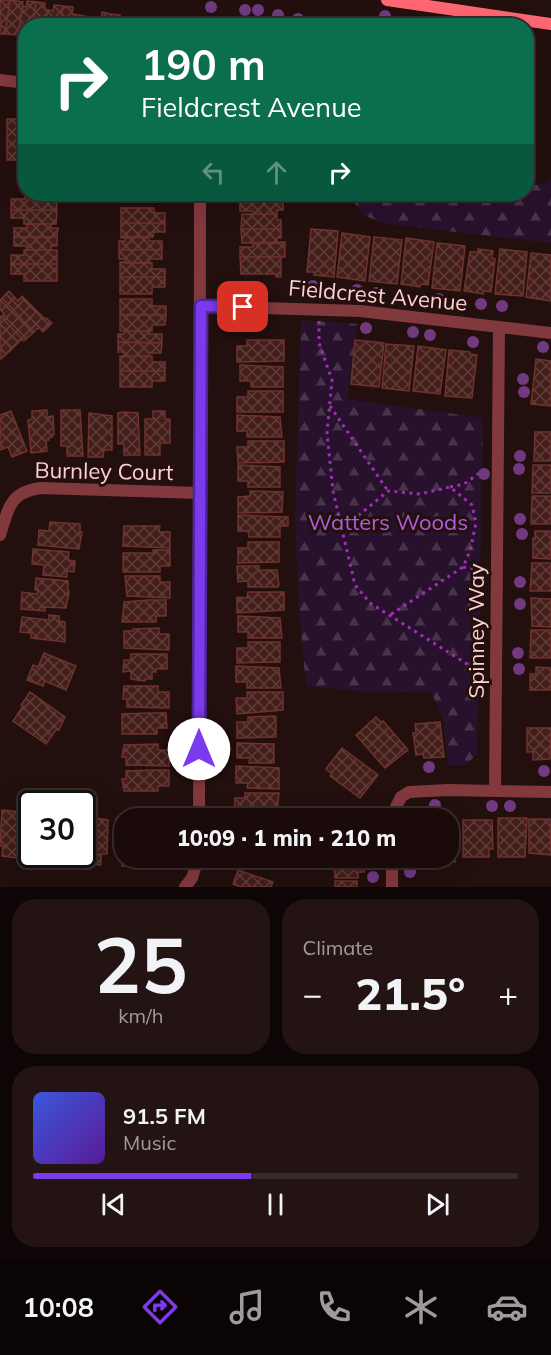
<!DOCTYPE html>
<meta charset="utf-8">
<style>
:root{--surface:#1a0b0a;--page:#231413;--text:#f1f3f6;--muted:#9f9b9c;--line:#382b2b;--accent:#7c3aed}
body{margin:0;font-family:Mulish,sans-serif;background:var(--page);color:var(--text);height:100vh;display:flex;flex-direction:column;font-size:22px;white-space:nowrap}
*{box-sizing:border-box;margin:0}
p{font-size:20px;color:var(--muted)}
.icon{flex:none;width:33px;height:33px;fill:none;stroke:currentColor;stroke-width:2;stroke-linecap:round;stroke-linejoin:round}
.map{position:relative;height:887px;overflow:hidden}
.sheet{display:flex;flex-direction:column;gap:12px;padding:12px;background:#0e0606;flex:1}
.sheet>*{flex:none}
.banner{position:absolute;left:18px;top:18px;width:516px;height:183px;border-radius:24px;box-shadow:0 6px 24px #0002,0 0 0 2px var(--line);background:#0b6e4f;color:#fff;overflow:hidden}
.speed{position:absolute;left:18px;top:790px;display:flex;gap:12px;font-size:30px;font-weight:700;text-align:center}
.speed>*{display:grid;place-content:center;width:78px;height:78px;border-radius:50%;background:var(--surface);box-shadow:0 6px 24px #0002,0 0 0 2px var(--line);line-height:1}
.speed .limit{border:3px solid #111;border-radius:9px;background:#fff;color:#111}
.pin{position:absolute;display:grid;place-items:center;width:51px;height:51px;color:#fff;margin:-26px;border-radius:12px;box-shadow:0 3px 9px #0006}
.me{position:absolute;width:66px;margin:-33px;rotate:0deg;stroke-linejoin:round;filter:drop-shadow(0 0 4px #0008)}
.turn{display:flex;align-items:center;gap:21px;height:126px;padding:0 24px;font-size:27px}
.turn .icon{width:78px;height:78px;stroke-width:2.5}
.turn b{display:block;font-size:42px;line-height:51px}
.lanes{display:flex;align-items:center;height:57px;padding:0 24px;background:#0003;justify-content:center;gap:30px;direction:ltr}
.lanes .off{opacity:.35}
.big{font-size:45px;font-weight:800;line-height:1.1}
.sheet .widget{flex:1;display:flex;flex-direction:column;justify-content:center;gap:9px;min-width:0;padding:0 21px;border-radius:24px;background:var(--page)}
.sheet .dial{align-items:center;gap:0}
.dial b{font-size:78px;line-height:1}
.song{display:flex;align-items:center;gap:18px}
.cover{width:72px;height:72px;border-radius:9px;background:linear-gradient(135deg,hsl(230 70% 55%),hsl(270 70% 35%))}
.played{height:6px;border-radius:3px;background:linear-gradient(90deg,var(--accent) 45%,var(--line) 45%)}
.keys{display:flex;justify-content:space-around;direction:ltr}
.heat{display:flex;justify-content:space-between;align-items:center;font-size:33px;direction:ltr}
.sheet .tiles{flex:1;display:grid;gap:12px;grid-template-columns:1fr 1fr}
.widget:last-child{grid-column:span 2}
.trip{position:absolute;left:114px;top:808px;width:345px;height:60px;border-radius:24px;background:var(--surface);box-shadow:0 6px 24px #0002,0 0 0 2px var(--line);font-weight:800;line-height:60px;text-align:center}
.tabs{display:flex;height:96px;justify-content:space-around;align-items:center;background:#0a0404;color:var(--muted)}
.tabs .icon{width:42px;height:42px}
.tabs .selected{color:var(--accent)}
.tabs b{font-size:27px;color:var(--text)}
.map>svg:first-child{display:block}
.forest{fill:url(#forest-firs)}
.building{fill:url(#building-cross-hatch);stroke:#6f322c;stroke-width:1.5}
.lines{fill:none;stroke-linecap:round;stroke-linejoin:round}
.path{stroke:#9d2fb3;stroke-width:3;stroke-dasharray:3 4.5;stroke-linecap:butt}
.minor{stroke:#81393e;stroke-width:12}
.secondary{stroke:#fe6773;stroke-width:12}
.tree{fill:#703980}
.route-casing{stroke:#51269a;stroke-width:15}
.route{stroke:#7c3aed;stroke-width:10}
.labels{text-anchor:middle;stroke-width:6;stroke-linejoin:round;paint-order:stroke}
.street-label{font-size:22px;fill:#ffd0cf;stroke:#220f0e}
.park-label{font-size:22px;fill:#b05cde;stroke:#220f0e}
</style>
<div class="map">
<svg width="551" height="887" viewBox="0 0 551 887">
<defs>
<pattern id="forest-firs" width="22" height="20" patternUnits="userSpaceOnUse" patternTransform="scale(1.5)"><rect width="22" height="20" fill="#28112c"/><path d="M5 1l3.5 6h-7zM16 11l3.5 6h-7z" fill="#48334a"/></pattern>
<pattern id="building-cross-hatch" width="8" height="8" patternUnits="userSpaceOnUse" patternTransform="scale(1.5)"><rect width="8" height="8" fill="#431e1a"/><path d="M0 0l8 8M0 8l8-8" fill="none" stroke="#5f3e3a"/></pattern>
</defs>
<rect width="100%" height="100%" fill="#220f0e"/>
<path class="forest" d="M551 178V243L387 224 362 215 353 200 367 194H526L527 187 549 182Z
M301 320 357 324 347 399 483 418 477 754 466 765H448L443 720 431 691 380 693 306 686 299 608 295 524Z"/>
<path class="building" d="M0 0H10L5 34H0Z
M10 0 23 2 18 35 5 34Z
M27 1 36 2 33 26H26V45L20 44 22 31 19 30 23 6 26 7Z
M36 2 45 3V9L48 10 46 26H33Z
M54 5 63 6 60 26H46L48 10 53 11Z
M63 6 73 7 72 14H74L73 26H60Z
M102 12 111 14 109 26H94L95 18 101 19Z
M74 14 90 17 89 26H73Z
M111 14 120 15 119 22H122V26H109Z
M7 119H21V160H7Z
M21 119H26V164H21Z
M25 194H56L57 210H11V199H25Z
M240 194H283V201H240Z
M240 201H283V210H277V214H253V211H240Z
M121 208H154V213H165V223H121Z
M11 210H57L56 224H24V218H11Z
M242 214H277V220H281V229H241Z
M121 223H165V232H154L153 237 121 238Z
M27 224H51V228H58L57 237H14V228H27Z
M241 229H281V238H277V243H242Z
M311 229 338 231 334 277 314 275V272H307Z
M342 233 370 237 365 281 337 277Z
M14 237H57V246H51V250H27L26 246H14Z
M125 237H149V241H162V250H119V241H125Z
M374 237 402 240 397 284 369 281Z
M406 238 434 242 428 285 421 284 420 287 401 284Z
M285 242V257H240V247H253V243Z
M437 243 465 246 460 291 432 288Z
M478 249 493 251 492 258 495 259 491 292 484 291 483 294 464 291 470 252H478Z
M500 249 527 252 523 296 495 294Z
M24 250H57V264H11V255H24Z
M119 250H162V259H150L149 263H125V259H119Z
M531 253 551 255V301L526 297Z
M240 257H281V277H276V274H241Z
M120 262 152 263V269H165V277H120Z
M11 264H57V281H24V274H11Z
M120 277H165V287H152V294H120Z
M9 291 18 301 22 296 45 319 46 318 52 323 43 332 39 327 34 332 2 298Z
M2 298 34 332 24 341 1 317 4 314 0 309V300Z
M120 299H152V306H166V315H120Z
M120 315H166L165 325H152V331H120Z
M0 316 22 339 12 349 0 337Z
M124 331H149V334H162V343L118 342V334H124Z
M0 337 12 349 1 359 0 358Z
M247 340H284V361L237 362V346H247Z
M355 340 384 343 379 387 351 384Z
M118 342 162 343 161 353H149V356H124V352H118Z
M386 344 414 346 409 391 382 388Z
M418 346 446 350 440 394 413 391Z
M449 350 470 352V354L477 355 472 398 445 396Z
M120 356H152V362H165V371H120Z
M536 359 551 361V406L531 404Z
M240 365 283 367V387H251V381H240Z
M120 371H165V381H152V387H120Z
M248 391H283V412H237V397H248Z
M47 410V417L53 416 54 434 52 437 48 438 49 440H46L47 451 31 453 28 420 32 419V411Z
M61 410H80L83 456H67V446H61Z
M11 411 27 451 12 457 8 447 0 450V415Z
M153 411H165V419H170V443H160V455H145V419H153Z
M124 412 138 413 140 455H124V444H118V413Z
M89 413 112 416V450H104L103 457H88Z
M237 415 280 417 282 437H247V431H237Z
M535 432H551V461H534Z
M248 441H284V462L238 463 237 447H248Z
M238 465 280 467V487H248V481H238Z
M533 465H551V493H532Z
M250 491 283 492 282 512 238 513V497L250 496Z
M532 496H551V524H531Z
M238 515 288 517V526H280V537H249L248 531H238Z
M50 522 80 524V532H82L79 549 38 545 39 530 49 531Z
M124 526H160L159 532H170V548L123 546Z
M535 531H551L550 559 533 558V538L535 539Z
M248 542H279V562L238 563V548H248Z
M33 549 69 552 68 560 75 561 74 572 67 571V577L43 575 44 565 32 564Z
M153 550H170V566H160V572H123V553H153Z
M532 563H551V591H530Z
M237 566H259V570H277L279 585 277 587H248V581L238 582Z
M125 576H160V582H170V598L127 596Z
M36 578 68 581V590L69 592 66 608 45 607V611L21 609 22 592 37 594 38 590H35Z
M248 592H284V610L237 613V597L247 598Z
M531 598 551 599V627L532 626Z
M149 600H166V616H156V622H122L124 602Z
M49 615 59 616V621L65 622V642L31 638V633L20 632 22 617 49 620Z
M238 616 280 618 282 638H248V632H238Z
M159 628V634H169V650L124 648V631H133V629Z
M531 630H551V658H530Z
M248 642H280V662L237 663V648H248Z
M44 653 76 666 66 690 45 681 43 686 27 680 33 665 38 667Z
M131 654H167V669H156V672H152V679H145V681L131 679V671L123 672 124 660H131Z
M236 666 279 668 281 688H247V682H236Z
M536 667 551 668V690H530V674H536Z
M124 686H158V692H169V708L127 707V699H123Z
M30 692 65 717 59 730H56L46 744 13 721 23 706 21 705Z
M247 692H283V710L237 714 236 698H247Z
M150 713H166L167 728H157V734H122V714Z
M274 716 276 717V737L237 738V722H248V717Z
M376 717 381 722 383 721 408 750 385 768 356 735Z
M440 722 444 757 424 758 423 754 416 755 413 733H416L415 724Z
M527 728H551L550 759 533 760V752H527Z
M237 743 274 744V763H249L250 758H237Z
M158 744V750H169V766L126 765V757H122L124 745Z
M342 748 378 775 360 798 330 776 332 774 326 769Z
M236 766 279 768V789L247 788 248 783H236Z
M152 770H169V786H158V791H124L122 779H126V771Z
M245 793H279L277 812 234 814 235 798H245Z
M323 807 365 808V819H323Z
M2 810 22 812 18 858 2 856 3 846H0Z
M426 817 455 818V862H428V858H448V819H426Z
M96 818 108 820 107 854H101V865L85 864 88 822H96Z
M116 818 138 819H124V858H138V866H122V855H116Z
M498 818H527L525 857H498Z
M529 819H550L551 855 529 853Z
M463 820H492L493 849H489V847V857H463Z
M27 824 32 825V855H39L38 862 23 860Z
M63 855H79L78 864H63Z
M143 858H159V865H143Z
M234 858H277L276 865 234 863Z
M334 858H364V872H358V878H335Z
M238 870 273 882 271 887H241L233 884Z
M335 881H357V887H335Z"/>
<g class="lines">
<path class="path" d="M319 321V343L332 380 327 433 333 491 355 585 370 603 483 674
M330 406 388 491
M450 487 464 484 485 469
M341 530 388 491 420 494 450 487 472 505 476 523 470 551 463 567 390 615
M463 567 485 570"/>
<path class="minor" d="M0 80 26 83
M201 306 360 311 551 333
M0 535C9 508 9 492 41 488L200 493
M495 791 499 327
M199 819 200 194
M393 819 396 807 401 797 409 792 448 790 551 792
M185 887 192 878 198 858
M392 887V858"/>
<path class="secondary" d="M387 0 551 24"/>
</g>
<g class="tree">
<circle cx="211" cy="7" r="6"/>
<circle cx="245" cy="10" r="6"/>
<circle cx="258" cy="10" r="6"/>
<circle cx="278" cy="15" r="6"/>
<circle cx="385" cy="16" r="6"/>
<circle cx="298" cy="19" r="6"/>
<circle cx="313" cy="286" r="6"/>
<circle cx="357" cy="290" r="6"/>
<circle cx="376" cy="293" r="6"/>
<circle cx="423" cy="299" r="6"/>
<circle cx="439" cy="299" r="6"/>
<circle cx="481" cy="304" r="6"/>
<circle cx="502" cy="306" r="6"/>
<circle cx="366" cy="328" r="6"/>
<circle cx="413" cy="332" r="6"/>
<circle cx="430" cy="335" r="6"/>
<circle cx="473" cy="342" r="6"/>
<circle cx="543" cy="347" r="6"/>
<circle cx="523" cy="379" r="6"/>
<circle cx="524" cy="392" r="6"/>
<circle cx="520" cy="456" r="6"/>
<circle cx="519" cy="469" r="6"/>
<circle cx="484" cy="474" r="6"/>
<circle cx="520" cy="519" r="6"/>
<circle cx="522" cy="534" r="6"/>
<circle cx="520" cy="582" r="6"/>
<circle cx="520" cy="604" r="6"/>
<circle cx="518" cy="653" r="6"/>
<circle cx="519" cy="669" r="6"/>
<circle cx="182" cy="767" r="6"/>
<circle cx="429" cy="767" r="6"/>
<circle cx="544" cy="771" r="6"/>
<circle cx="435" cy="805" r="6"/>
<circle cx="492" cy="806" r="6"/>
<circle cx="510" cy="806" r="6"/>
<circle cx="375" cy="812" r="6"/>
<circle cx="410" cy="872" r="6"/>
<circle cx="373" cy="877" r="6"/>
</g>
<g class="lines">
<g class="route-casing">
<path id="route" d="M199 749 201 306 243 307"/>
</g>
<use href="#route" class="route"/>
</g>
<g class="labels">
<g class="street-label">
<text transform="translate(378 295) rotate(5)" y="8">Fieldcrest Avenue</text>
<text transform="translate(104 471) rotate(1)" y="8">Burnley Court</text>
<text transform="translate(476 631) rotate(-90)" y="8">Spinney Way</text>
</g>
<g class="park-label">
<text x="388" y="530">Watters Woods</text>
</g>
</g>
</svg>
<div class="speed"><div class="limit">30</div></div>
<div class="pin" style="left:243px;top:307px;background:#d93025"><svg class="icon" aria-label="arrive" viewBox="0 0 24 24"><path d="M6 21V4h12l-3 4 3 4H6"/></svg></div>
<svg class="me" style="left:199px;top:749px" viewBox="-20 -20 40 40"><circle r="19" fill="#fff"/><path d="M0-13L10 11 0 6-10 11z" fill="#7c3aed"/></svg>
<div class="trip">10:09 · 1 min · 210 m</div>
<div class="banner">
<div class="turn"><svg class="icon" aria-label="right" viewBox="0 0 24 24"><path d="M7 20v-9h11M14 6l5 5-5 5"/></svg><div><b>190 m</b>Fieldcrest Avenue</div></div>
<div class="lanes"><svg class="icon off" aria-label="left" viewBox="0 0 24 24"><path d="M17 20v-9H6M10 6l-5 5 5 5"/></svg><svg class="icon off" aria-label="ahead" viewBox="0 0 24 24"><path d="M12 20V5M6 11l6-6 6 6"/></svg><svg class="icon" aria-label="right" viewBox="0 0 24 24"><path d="M7 20v-9h11M14 6l5 5-5 5"/></svg></div>
</div>
</div>
<section class="sheet">
<div class="tiles">
<div class="widget dial"><b>25</b><p>km/h</p></div>
<div class="widget"><p>Climate</p>
<div class="heat"><a>−</a><b class="big">21.5°</b><a>+</a></div>
</div>
<div class="widget">
<div class="song"><i class="cover"></i><div><b>91.5 FM</b><p>Music</p></div></div>
<div class="played"></div>
<div class="keys"><svg class="icon" aria-label="previous" viewBox="0 0 24 24"><path d="M18 5L8 12l10 7zM5 5v14"/></svg><svg class="icon" aria-label="pause" viewBox="0 0 24 24"><path d="M8 5v14M16 5v14"/></svg><svg class="icon" aria-label="next" viewBox="0 0 24 24"><path d="M6 5l10 7-10 7zM19 5v14"/></svg></div>
</div>
</div>
</section>
<nav class="tabs">
<b>10:08</b>
<svg class="icon selected" aria-label="directions" viewBox="0 0 24 24"><path d="M12 3l9 9-9 9-9-9zM9 14v-3h6M13 9l2 2-2 2"/></svg>
<svg class="icon" aria-label="music" viewBox="0 0 24 24"><path d="M9 18V5l10-2v13"/><circle cx="6" cy="18" r="3"/><circle cx="16" cy="16" r="3"/></svg>
<svg class="icon" aria-label="phone" viewBox="0 0 24 24"><path d="M5 4h4l2 5-3 2q2 4 5 5l2-3 5 2v4C11 20 4 13 5 4z"/></svg>
<svg class="icon" aria-label="climate" viewBox="0 0 24 24"><path d="M12 3v18M4 7l16 10M4 17L20 7"/></svg>
<svg class="icon" aria-label="car" viewBox="0 0 24 24"><path d="M5 17H2v-5l4-1 3-4h7l3 4 3 1v5h-3M9 17h6M6 11h13"/><circle cx="7" cy="17" r="2"/><circle cx="17" cy="17" r="2"/></svg>
</nav>
